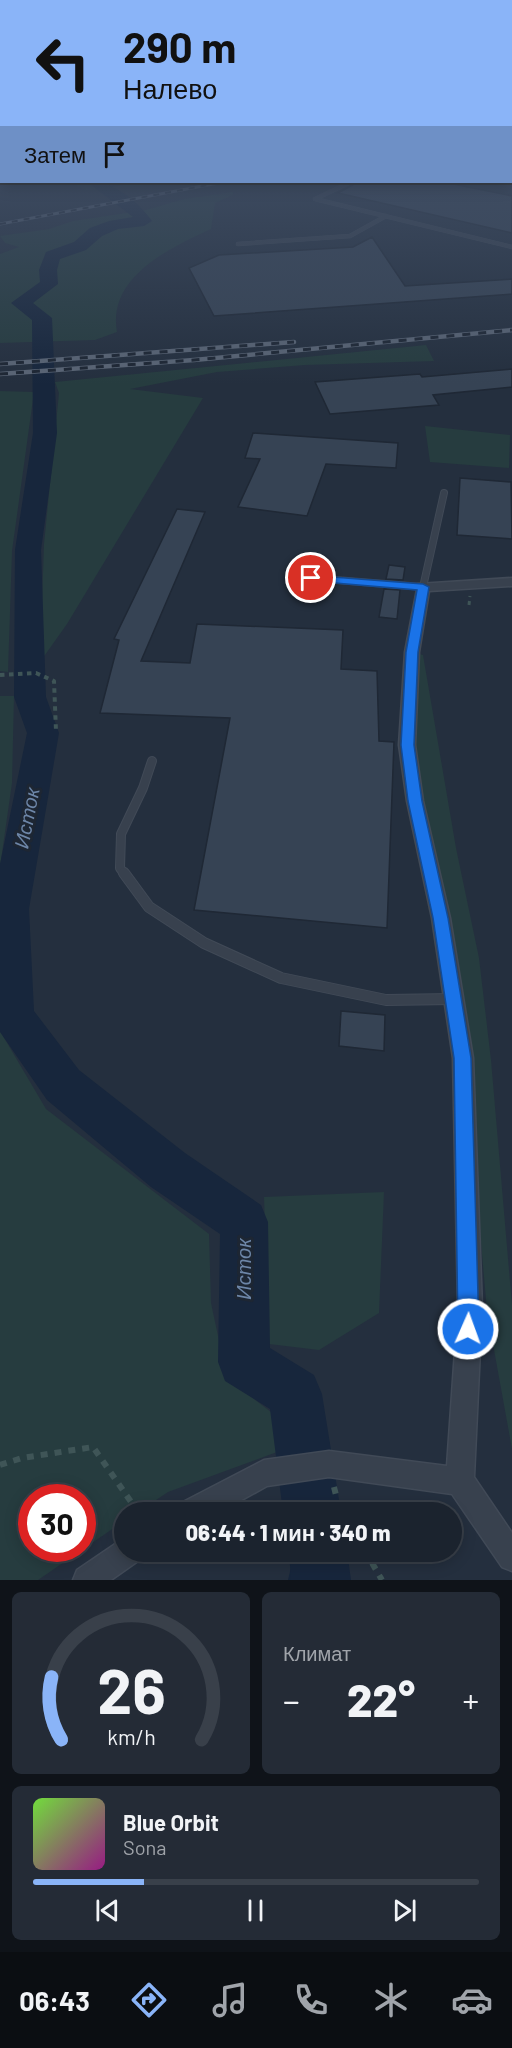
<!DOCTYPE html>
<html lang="ru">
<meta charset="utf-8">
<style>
:root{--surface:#1b232e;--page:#242b36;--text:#f1f3f6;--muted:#a0a4aa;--line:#39404a;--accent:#8ab4f8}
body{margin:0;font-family:Barlow,sans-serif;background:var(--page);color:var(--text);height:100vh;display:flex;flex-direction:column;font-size:22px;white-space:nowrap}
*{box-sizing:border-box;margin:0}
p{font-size:20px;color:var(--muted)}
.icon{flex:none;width:33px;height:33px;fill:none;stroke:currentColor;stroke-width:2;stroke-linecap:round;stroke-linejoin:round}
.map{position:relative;height:1580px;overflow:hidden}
.drawer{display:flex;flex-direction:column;gap:12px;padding:12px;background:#0f1319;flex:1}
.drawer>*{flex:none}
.hud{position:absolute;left:0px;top:0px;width:513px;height:183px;box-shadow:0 3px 15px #0003,0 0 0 2px var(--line);background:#8ab4f8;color:#111;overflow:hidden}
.speed{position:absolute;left:18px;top:1484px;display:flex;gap:12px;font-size:30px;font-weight:700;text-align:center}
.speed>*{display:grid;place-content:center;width:78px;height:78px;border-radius:50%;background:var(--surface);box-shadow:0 3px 15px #0003,0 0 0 2px var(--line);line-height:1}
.speed .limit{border:9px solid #d22;background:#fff;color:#111}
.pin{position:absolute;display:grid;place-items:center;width:51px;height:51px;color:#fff;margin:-26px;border:3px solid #fff;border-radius:50%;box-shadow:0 2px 6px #0007}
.me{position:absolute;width:66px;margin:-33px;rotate:2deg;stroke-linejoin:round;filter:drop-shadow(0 0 4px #0008)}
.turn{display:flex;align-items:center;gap:21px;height:126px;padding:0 24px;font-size:27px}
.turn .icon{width:78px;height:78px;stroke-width:2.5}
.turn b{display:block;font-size:42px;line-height:51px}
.then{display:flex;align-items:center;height:57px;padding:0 24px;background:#0003;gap:12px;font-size:22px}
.big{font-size:45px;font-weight:800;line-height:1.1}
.drawer .widget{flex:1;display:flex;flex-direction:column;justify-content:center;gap:9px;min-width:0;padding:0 21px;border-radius:9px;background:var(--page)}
.drawer .dial{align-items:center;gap:0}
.dial svg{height:156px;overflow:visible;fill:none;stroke:var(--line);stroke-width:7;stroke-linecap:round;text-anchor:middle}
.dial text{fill:var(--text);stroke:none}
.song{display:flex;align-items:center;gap:18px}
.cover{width:72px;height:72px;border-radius:9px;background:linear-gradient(135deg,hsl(100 70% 55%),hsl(310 70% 35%))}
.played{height:6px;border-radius:3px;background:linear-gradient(90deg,var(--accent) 25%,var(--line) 25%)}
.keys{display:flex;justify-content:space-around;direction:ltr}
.heat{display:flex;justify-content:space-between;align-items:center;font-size:33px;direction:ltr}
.drawer .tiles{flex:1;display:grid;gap:12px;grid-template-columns:1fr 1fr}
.widget:last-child{grid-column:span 2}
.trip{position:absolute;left:114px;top:1502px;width:348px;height:60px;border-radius:30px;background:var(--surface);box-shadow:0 3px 15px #0003,0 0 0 2px var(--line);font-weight:800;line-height:60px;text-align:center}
.menu{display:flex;height:96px;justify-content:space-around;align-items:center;background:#0b0e12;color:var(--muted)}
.menu .icon{width:42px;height:42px}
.menu .current{color:var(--accent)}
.menu b{font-size:27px;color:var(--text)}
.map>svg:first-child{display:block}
.green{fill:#263c3f;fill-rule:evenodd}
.water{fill:#17263c}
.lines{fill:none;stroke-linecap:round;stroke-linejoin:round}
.stream{stroke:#17263c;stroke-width:3}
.river{fill:#17263c;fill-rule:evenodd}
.building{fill:#364354;stroke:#1f2835;stroke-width:1.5}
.lane-far3-casing{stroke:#414a57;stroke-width:4.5}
.lane-far2-casing{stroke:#414a57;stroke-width:8}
.lane-far1-casing{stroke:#414a57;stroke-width:10}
.lane-casing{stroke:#414a57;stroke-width:12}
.street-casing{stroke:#414a57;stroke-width:3}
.path-far2{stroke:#3f5557;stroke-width:3;stroke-dasharray:4 4;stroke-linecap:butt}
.path-far1{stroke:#3f5557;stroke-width:4;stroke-dasharray:4.5 4.5;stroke-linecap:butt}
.path{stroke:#3f5557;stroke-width:6;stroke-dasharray:7 7;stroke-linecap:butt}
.lane-far3{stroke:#38414e;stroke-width:4}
.lane-far2{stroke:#38414e;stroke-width:6}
.lane-far1{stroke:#38414e;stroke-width:8}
.lane{stroke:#38414e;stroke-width:10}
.street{fill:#38414e;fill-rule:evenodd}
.rail-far1-casing{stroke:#5a6575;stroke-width:3}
.rail-casing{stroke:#5a6575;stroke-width:4.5}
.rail-far1{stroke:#1d2633;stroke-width:2;stroke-dasharray:6;stroke-linecap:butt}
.rail{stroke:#1d2633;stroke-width:3;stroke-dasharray:8;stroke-linecap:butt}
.route{fill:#1a73e8;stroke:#114b97;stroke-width:1.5}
.labels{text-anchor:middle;stroke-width:6;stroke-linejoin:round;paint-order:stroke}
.water-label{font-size:20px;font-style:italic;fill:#6d86a8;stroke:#1d2633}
</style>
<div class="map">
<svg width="512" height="1580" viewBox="0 0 512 1580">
<rect width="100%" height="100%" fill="#242f3e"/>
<path class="green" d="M70 182H158L148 185 85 190Z
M233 192V195L215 203 211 229C170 248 107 277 117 332L95 340 0 343V254L19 247 5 243 0 236 49 229 73 221 146 210 184 199Z
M426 345 434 361 305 365 217 372 130 389 203 398 67 624 40 662 44 544 59 393 55 382Z
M0 391 34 392 12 551 8 672 0 671Z
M425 426 510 435 509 468 430 462Z
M412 652 423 655 456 848 479 958 491 1060 512 1305V1449L487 1311 477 1197 415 801Z
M0 696H14L12 783 0 867Z
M0 1031 46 1109 209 1234 211 1303 227 1378 280 1419 285 1449 168 1492 138 1512H124V1521L38 1580H0ZM32 1497H82V1548H32Z
M384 1192 379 1313 319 1350 269 1344 264 1197Z"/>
<path class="water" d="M330 1556 337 1580H288L293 1559Z"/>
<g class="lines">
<path class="stream" d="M102 187 134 182"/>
<path class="river" d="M87 182C111 179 138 201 152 221L144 226 118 229 102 236 86 250 60 259 57 270 58 284 33 303 52 318 57 433 41 550 46 697 59 733 29 909 34 1011 79 1070 185 1153 261 1205 268 1222 270 1348 314 1375 322 1394 341 1512H283L270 1409 225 1381 218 1362 220 1234 151 1187 47 1100 0 1032V864L27 733 14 697 15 550 33 433 32 320 11 303 40 282 39 270 46 252 74 242 90 228 109 221 133 217Z
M289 1551H347L351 1580H291Z"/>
</g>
<path class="building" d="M358 182H443L512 196V233L338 193Z
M372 237 405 286 512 279V294L214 316 189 268 219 255 353 247Z
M512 369V387L433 395 439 405 330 414 315 382 420 374 422 377Z
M253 433 398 443 396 468 326 464 307 516 238 507 260 459 245 458Z
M460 478 511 482 512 539 457 535Z
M177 509 205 512 141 661 190 663 197 624 343 630 341 669 377 671 379 741 394 742 387 928 194 910 230 718 100 713 119 640 114 639Z
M389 565 405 567 403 580 386 579Z
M384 589 400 590 397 619 379 617Z
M341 1011 385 1015 384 1051 339 1046Z"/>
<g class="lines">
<g class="lane-far3-casing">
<path id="lane-far3" d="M351 182 315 199 512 247
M238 244 350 236 386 216"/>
</g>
<g class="lane-far2-casing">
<path id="lane-far2" d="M311 578 423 587 444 493"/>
</g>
<g class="lane-far1-casing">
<path id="lane-far1" d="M125 875 120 868 121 834 143 788 152 761"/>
</g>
<g class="lane-casing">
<path id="lane" d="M124 873 149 907 204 943 281 978 386 1000 453 999"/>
</g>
<g class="street-casing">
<path id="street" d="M512 578V586L429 591 419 652 415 745 423 801 450 918 473 1058 482 1307 474 1477 512 1533V1571L502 1567 452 1494 329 1477 267 1486 220 1512H179L183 1502 264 1460 329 1451 447 1466 458 1307 453 1058 432 918 407 801 399 745 405 652 418 584Z
M124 1538V1551H142L138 1561 111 1580H73L77 1570Z"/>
</g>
<path class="path-far2" d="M469 605 470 596"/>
<path class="path-far1" d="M0 675 36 673 54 681 56 731"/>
<path class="path" d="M0 1465 22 1458 93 1447 138 1512
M334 1487 340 1512
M365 1551 382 1580"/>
<use href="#lane-far3" class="lane-far3"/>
<use href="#lane-far2" class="lane-far2"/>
<use href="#lane-far1" class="lane-far1"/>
<use href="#lane" class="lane"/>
<use href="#street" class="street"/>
<g class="rail-far1-casing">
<path id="rail-far1" d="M0 224 224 182"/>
</g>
<g class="rail-casing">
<path id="rail" d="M0 364 294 342
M0 374 194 360 512 330"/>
</g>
<use href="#rail-far1" class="rail-far1"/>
<use href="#rail" class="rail"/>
</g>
<linearGradient id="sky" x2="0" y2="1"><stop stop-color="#141a22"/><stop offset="0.42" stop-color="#3f4d63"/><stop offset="1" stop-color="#3f4d63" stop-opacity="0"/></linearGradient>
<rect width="512" height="384" fill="url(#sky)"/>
<path class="route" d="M307 575 423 584 429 587 418 652 414 745 422 801 448 918 471 1058 479 1329 476 1336 468 1339 461 1336 458 1329 454 1058 433 918 408 801 401 745 406 652 417 590 311 581 307 580Z"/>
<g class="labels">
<g class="water-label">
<text transform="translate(27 818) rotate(-79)" y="7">Исток</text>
<text transform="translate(244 1269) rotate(-90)" y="7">Исток</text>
</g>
</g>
</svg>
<div class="speed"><div class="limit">30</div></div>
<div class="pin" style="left:311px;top:578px;background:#d93025"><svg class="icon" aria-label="arrive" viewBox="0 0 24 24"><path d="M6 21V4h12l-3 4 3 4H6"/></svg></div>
<svg class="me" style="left:468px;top:1329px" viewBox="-20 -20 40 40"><circle r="17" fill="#1a73e8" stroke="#fff" stroke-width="3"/><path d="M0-11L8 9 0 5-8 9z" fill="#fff"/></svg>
<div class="trip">06:44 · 1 мин · 340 m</div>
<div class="hud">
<div class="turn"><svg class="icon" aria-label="left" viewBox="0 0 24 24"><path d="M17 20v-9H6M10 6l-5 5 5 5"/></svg><div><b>290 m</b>Налево</div></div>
<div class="then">Затем<svg class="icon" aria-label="arrive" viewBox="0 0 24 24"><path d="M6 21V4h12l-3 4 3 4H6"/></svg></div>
</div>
</div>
<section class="drawer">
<div class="tiles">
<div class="widget dial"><svg viewBox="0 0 100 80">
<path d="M14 69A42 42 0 1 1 86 69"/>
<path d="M14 69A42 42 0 0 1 9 37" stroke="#8ab4f8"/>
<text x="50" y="56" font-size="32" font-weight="700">26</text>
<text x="50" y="72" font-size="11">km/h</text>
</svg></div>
<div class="widget"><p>Климат</p>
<div class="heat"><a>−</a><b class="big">22°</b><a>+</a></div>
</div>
<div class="widget">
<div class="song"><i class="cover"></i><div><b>Blue Orbit</b><p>Sona</p></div></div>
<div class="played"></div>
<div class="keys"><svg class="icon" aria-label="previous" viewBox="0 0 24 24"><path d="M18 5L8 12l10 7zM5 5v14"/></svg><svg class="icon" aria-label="pause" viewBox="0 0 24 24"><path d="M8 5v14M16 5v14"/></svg><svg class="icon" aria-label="next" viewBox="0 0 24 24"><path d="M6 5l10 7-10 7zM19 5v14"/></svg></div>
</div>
</div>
</section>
<nav class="menu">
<b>06:43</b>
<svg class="icon current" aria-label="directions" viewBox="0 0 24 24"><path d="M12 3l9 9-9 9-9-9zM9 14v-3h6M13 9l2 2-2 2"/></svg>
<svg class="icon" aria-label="music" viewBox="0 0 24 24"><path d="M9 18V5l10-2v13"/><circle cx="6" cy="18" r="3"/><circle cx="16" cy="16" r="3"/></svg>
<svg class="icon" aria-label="phone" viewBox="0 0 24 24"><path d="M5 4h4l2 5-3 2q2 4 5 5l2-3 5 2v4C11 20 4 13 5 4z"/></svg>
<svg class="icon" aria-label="climate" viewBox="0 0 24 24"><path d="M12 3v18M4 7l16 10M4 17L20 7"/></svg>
<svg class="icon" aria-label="car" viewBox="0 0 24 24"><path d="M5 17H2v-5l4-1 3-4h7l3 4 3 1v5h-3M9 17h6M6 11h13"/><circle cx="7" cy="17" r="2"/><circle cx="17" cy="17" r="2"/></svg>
</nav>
